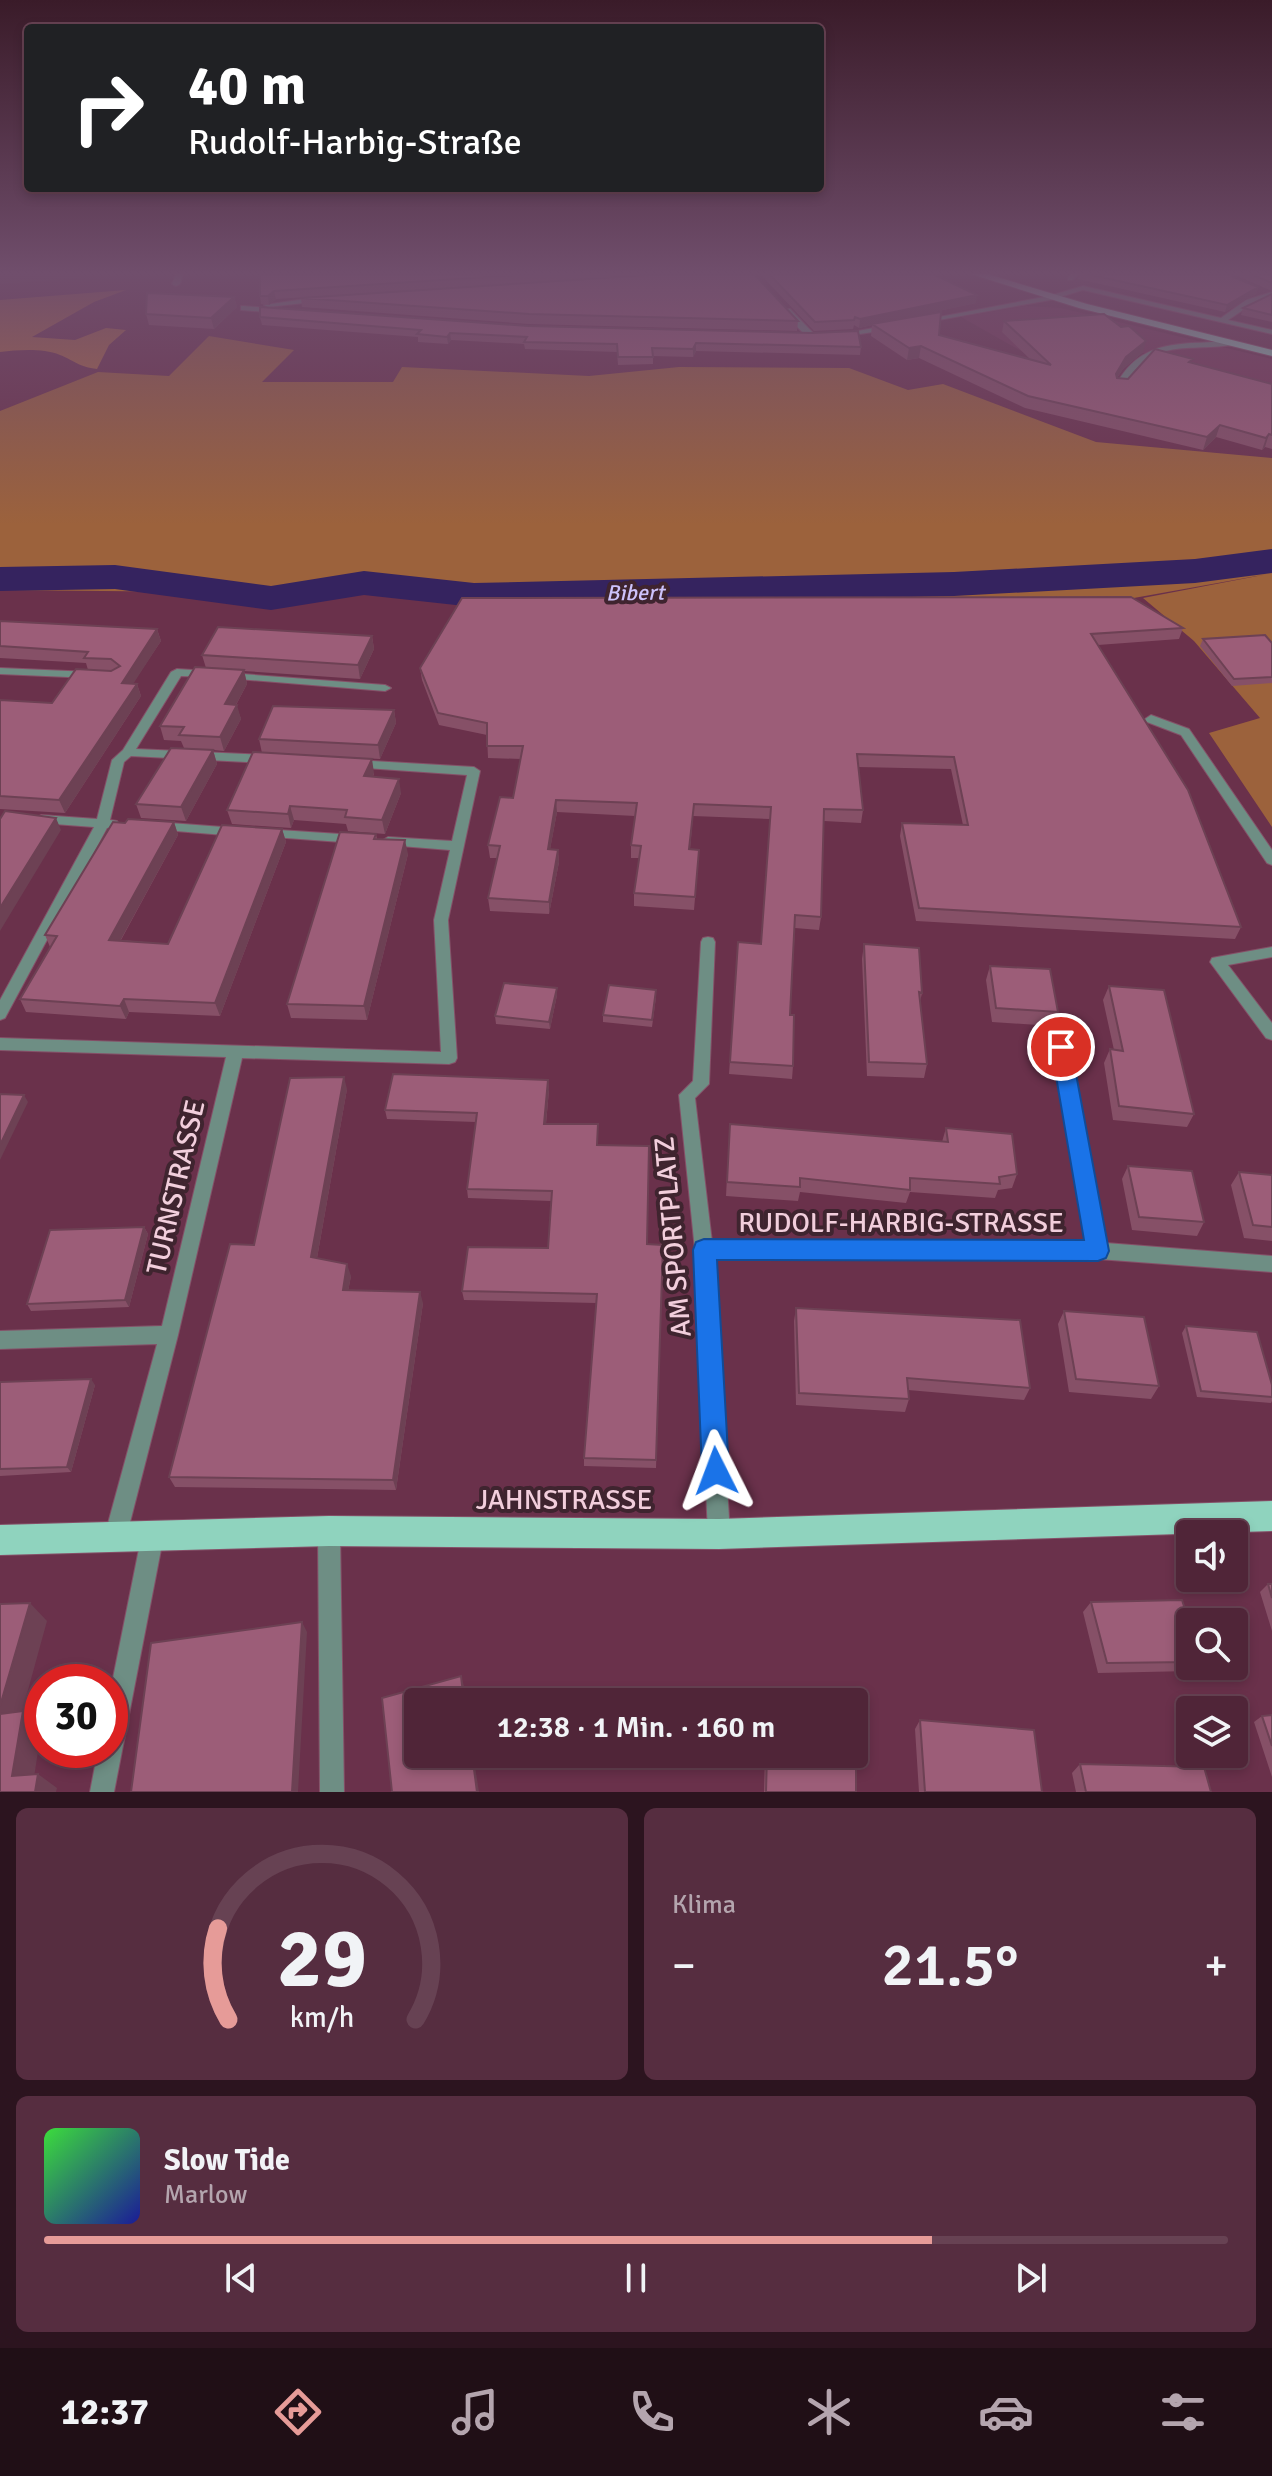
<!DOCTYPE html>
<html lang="de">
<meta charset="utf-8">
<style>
:root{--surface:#502538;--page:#562d40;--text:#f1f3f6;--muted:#b4a5ae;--line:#674253;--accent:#e69b98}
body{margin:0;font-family:Signika,sans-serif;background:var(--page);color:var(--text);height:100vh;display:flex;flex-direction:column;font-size:30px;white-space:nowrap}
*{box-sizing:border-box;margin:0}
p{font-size:26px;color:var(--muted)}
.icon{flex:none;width:44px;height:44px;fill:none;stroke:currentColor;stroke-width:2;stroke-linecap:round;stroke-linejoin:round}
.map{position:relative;height:1792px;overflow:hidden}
.sheet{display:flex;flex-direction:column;gap:16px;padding:16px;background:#2c141f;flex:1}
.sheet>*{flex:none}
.guide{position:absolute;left:24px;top:24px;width:800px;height:168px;border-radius:8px;box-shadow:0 4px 12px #0003,0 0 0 2px var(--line);background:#202124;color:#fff;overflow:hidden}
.tools{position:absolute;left:1176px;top:1520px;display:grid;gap:16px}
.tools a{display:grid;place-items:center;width:72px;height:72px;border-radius:8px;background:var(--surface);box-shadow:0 4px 12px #0003,0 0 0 2px var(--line);font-size:40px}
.speed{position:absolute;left:24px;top:1664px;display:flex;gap:16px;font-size:40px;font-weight:700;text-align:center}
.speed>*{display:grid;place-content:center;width:104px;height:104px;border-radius:50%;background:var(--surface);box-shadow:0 4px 12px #0003,0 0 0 2px var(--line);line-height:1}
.speed .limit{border:12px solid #d22;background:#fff;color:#111}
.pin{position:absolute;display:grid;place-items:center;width:68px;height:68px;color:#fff;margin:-34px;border:4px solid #fff;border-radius:50%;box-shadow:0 2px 8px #0007}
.me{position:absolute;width:88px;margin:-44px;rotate:357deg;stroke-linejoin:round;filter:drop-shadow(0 0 6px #0008)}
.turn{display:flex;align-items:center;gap:28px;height:168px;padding:0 32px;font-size:36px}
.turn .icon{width:104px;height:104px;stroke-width:2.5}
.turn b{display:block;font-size:56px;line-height:68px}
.big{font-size:60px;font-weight:600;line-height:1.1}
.sheet .tile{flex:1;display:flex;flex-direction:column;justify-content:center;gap:12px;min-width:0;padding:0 28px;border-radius:12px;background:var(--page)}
.sheet .dial{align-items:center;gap:0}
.dial svg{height:208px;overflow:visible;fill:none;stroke:var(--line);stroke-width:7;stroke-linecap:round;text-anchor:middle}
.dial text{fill:var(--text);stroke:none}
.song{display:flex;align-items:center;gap:24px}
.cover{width:96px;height:96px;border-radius:12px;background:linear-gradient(135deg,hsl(120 70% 55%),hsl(240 70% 35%))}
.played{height:8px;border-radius:4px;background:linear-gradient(90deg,var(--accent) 75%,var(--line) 75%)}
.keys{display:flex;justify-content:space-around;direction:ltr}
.heat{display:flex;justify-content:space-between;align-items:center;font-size:44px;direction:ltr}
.sheet .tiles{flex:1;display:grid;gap:16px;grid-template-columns:1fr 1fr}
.tile:last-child{grid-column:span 2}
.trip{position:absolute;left:404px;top:1688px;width:464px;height:80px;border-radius:8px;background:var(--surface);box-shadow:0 4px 12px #0003,0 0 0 2px var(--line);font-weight:600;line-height:80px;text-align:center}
.tab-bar{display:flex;height:128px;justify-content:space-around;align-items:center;background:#200f16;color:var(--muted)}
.tab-bar .icon{width:56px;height:56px}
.tab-bar .active{color:var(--accent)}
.tab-bar b{font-size:36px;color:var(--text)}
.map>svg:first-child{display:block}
.built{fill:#783756}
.green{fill:#9c623c}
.forest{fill:#ae6d41}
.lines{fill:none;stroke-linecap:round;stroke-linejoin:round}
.river{fill:#35235f;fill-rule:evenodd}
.minor-casing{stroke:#855068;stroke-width:2}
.major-casing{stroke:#855068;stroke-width:2}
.minor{fill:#6e8e84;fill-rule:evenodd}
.major{fill:#8fd3be;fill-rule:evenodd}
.wall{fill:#865067}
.shaded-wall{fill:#6d4154}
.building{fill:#9c5d78;stroke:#6d4154;stroke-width:2}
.route{fill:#1a73e8;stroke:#114b97;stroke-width:2}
.labels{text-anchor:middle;stroke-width:8;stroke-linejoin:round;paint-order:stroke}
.far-water-label{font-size:22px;font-style:italic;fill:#cdc2fb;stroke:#3f242f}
.near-street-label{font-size:28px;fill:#f2cedc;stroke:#3f242f}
</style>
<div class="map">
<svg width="1272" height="1792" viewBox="0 0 1272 1792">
<rect width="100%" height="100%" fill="#6a314b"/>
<path class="built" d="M1026 306 1061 308 1272 359V386L1124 348 1030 356 961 317Z"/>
<path class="green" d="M209 336 294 350 262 382H393L402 367 589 376 679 367 849 368 908 390 943 384 1096 442 1272 458V827L1209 733 1260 718 1194 641 1143 598 1268 574 1117 601 0 590V411L98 372 169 376Z"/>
<path class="forest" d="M126 290 94 302 32 337 75 340 106 328 126 330 109 345 97 369C79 367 75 361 60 355 42 348 19 350 0 352V300Z"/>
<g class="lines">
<path class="river" d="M1272 549V573L1195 583 954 596 474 607 364 595 271 610 115 589 0 591V567L115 565 271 586 364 571 474 583 954 572 1195 559Z"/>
<g class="minor-casing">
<path id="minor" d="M176 274H183L180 284 176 286 172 284Z
M1072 274H1080L1072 280H1068V278Z
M1083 286 1221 318 1246 300 1272 292V296L1252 304 1228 320 1272 330V334L1083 290 1050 300 922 323 918 321 1049 296Z
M319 297 322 301 268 307 264 305Z
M244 306 280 309 284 311 280 313 241 310V306Z
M784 309H790L814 334V338H808L784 313Z
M890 325 894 327 893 329 840 337 836 335Z
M1230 341 1234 343 1233 345C1182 352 1152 337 1122 389L1115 387C1141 337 1181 345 1230 341Z
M0 668 91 672 97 675 91 678 0 674Z
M177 669 209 671 215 674 209 677 181 676 136 749 266 755 272 759 266 763 131 756 124 762 110 820 117 821 119 824 117 827 107 828 5 1018 0 1020V1000L94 827 41 823 34 819 41 815 97 819 112 760 123 750 171 672Z
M229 673 385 685 391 688 385 691 225 678V674Z
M1151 715 1189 729 1272 850V865L1267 863 1181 735 1147 722 1145 719Z
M355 760 474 767 480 771 448 920 457 1058 455 1062 449 1064 242 1058 178 1335 126 1538 123 1546 115 1549 107 1546 104 1538 157 1344 0 1349V1331L162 1326 226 1057 0 1050V1038L441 1052 434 920 450 850 388 845 381 841 388 837 452 841 467 775 351 767 349 764Z
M157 822 236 828 243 832 236 836 152 829 150 826Z
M264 829 355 835 362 839 355 843 259 836 257 833Z
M708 937 713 938 715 942 709 1084 695 1098 712 1242 1088 1243 1053 1047 1055 1043 1061 1041 1067 1043 1069 1047 1106 1243 1272 1256V1272L1098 1259 713 1258 730 1534 727 1542 719 1545 711 1542 708 1534 695 1250 679 1095 693 1081 701 942 703 938Z
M1272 947V957L1228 965 1272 1023V1040L1266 1038 1210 962 1212 958 1217 957Z
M329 1520 336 1524 340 1531 344 1792H320L318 1531 322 1524Z
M153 1523 161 1526 164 1534 114 1792H90L98 1750H110V1693L142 1534 145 1526Z"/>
</g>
<g class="major-casing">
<path id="major" d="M971 274H987L1087 304 1272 350V356L1079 308Z
M1272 1501V1531L719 1549 329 1546 0 1555V1525L329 1516 719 1519Z"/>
</g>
<use href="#minor" class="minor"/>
<use href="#major" class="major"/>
</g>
<path class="wall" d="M260 274H661L276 299 269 305 261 304 260 296Z
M760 274H933L976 303 891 321 939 335 1030 359 1002 332 1004 321 1143 352 1123 369 1117 378 1128 379 1192 363 1272 384V449L1265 447 1262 450 1216 437 1203 450 1025 408 919 358 907 360 871 336 872 325 859 328 854 325 853 329 814 331Z
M1079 274H1272V291L1235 275 1233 277 1258 287 1256 294 1225 312 1078 279Z
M1272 294V322L1241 315 1243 308Z
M234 297 237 307 214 329 149 325 146 314Z
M301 298 798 321 797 331 529 324 302 307Z
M260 317 528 326 861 347 860 355 696 351 693 357 653 356V364L618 365 617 352 525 349 524 344 451 340 448 344 418 342V337L262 325Z
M0 621 157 629 161 641 133 683 137 684 141 696 65 813 0 809V700L52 703 88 670 86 663 0 658Z
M1183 628 1179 639 1098 645 1241 927 1235 939 916 921 900 836 902 823 963 825 951 769 858 767 863 810 861 823 824 821 821 917 819 930 795 928 790 1015 793 1066 792 1079 729 1074 738 942 761 944 770 819 693 816 690 849 699 850 694 910 634 906V893L639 858H631V845L635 816 557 812 550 849 558 850 559 862 549 914 490 911 488 898 497 858H490L488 845 513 798 521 759 488 758 487 735 439 725 422 680 420 668Z
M372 636 374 649 360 679 244 671 247 684 236 705 241 719 224 751 213 750 217 764 186 821 141 818 136 804 184 748 181 741 164 740 160 726 206 668 202 655Z
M1203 639 1272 643V683L1232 686 1200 646Z
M394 710 396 723 380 759 267 753 374 773 373 777 401 793 385 834 348 831 346 824 294 820 291 828 232 824 227 810 262 753 259 739Z
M174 822 178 835 121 940 168 944 282 829 286 842 220 1016 129 1012 126 1019 26 1012 20 999 50 947 45 935 125 823Z
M376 834 377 839 408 854 367 1020 291 1018 287 1004Z
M864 944 922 993 920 1002 927 1064 924 1078 867 1076 862 959Z
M990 966 1058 1012 1053 1026 992 1022 986 980Z
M1109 986 1194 1114 1187 1127 1113 1120 1104 1063 1110 1049 1114 1050 1103 1000Z
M557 988V995L550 1029 496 1024 495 1016Z
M656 997 652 1027 603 1022V1015Z
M548 1080 549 1090 546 1124 598 1145 647 1244 663 1245 656 1468 584 1466V1458L596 1303 464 1300 462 1291 548 1248 551 1201 468 1198 467 1189 476 1122 387 1119 385 1110Z
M347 1089 317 1258 351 1276 348 1291 423 1303 396 1490 175 1487 169 1477 254 1245Z
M946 1128 1017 1174 1012 1188 998 1190 995 1198 910 1192 906 1203 800 1192 798 1201 726 1196 729 1138 942 1142Z
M1128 1166 1204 1222 1197 1236 1132 1230 1122 1179Z
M1239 1172 1272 1175V1241L1244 1238 1231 1185Z
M144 1227 148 1234 129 1307 31 1311 27 1304Z
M796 1308 1030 1388 1024 1400 908 1390 909 1399 905 1412 796 1405 794 1321Z
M1064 1311 1159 1386 1151 1399 1069 1392 1058 1324Z
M1186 1326 1272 1385V1401L1271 1403 1197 1397 1182 1333Z
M0 1382 95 1385 71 1472 0 1476Z
M1268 1584H1272V1631L1260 1592Z
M1091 1602 1190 1625V1666H1196L1191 1671 1098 1673 1083 1612Z
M1272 1715V1777L1254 1722 1262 1716Z
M920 1720 1042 1792H919L915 1729Z
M765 1754H854L856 1792H764Z
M1080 1764 1211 1792H1076L1072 1773Z"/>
<path class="shaded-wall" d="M18 274H80V278L0 284V275Z
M1258 287 1256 294 1225 312 1227 305Z
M274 291 276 299 269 305 268 296Z
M977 295 976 303 859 328 860 319Z
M234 297 237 307 214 329 211 318Z
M450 333 451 340 448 344 447 337Z
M1146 341 1143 352 1123 369 1112 385 1116 374 1126 357Z
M696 343V351L693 357V349Z
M921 346 919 358 907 360 909 348Z
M1220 425 1216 437 1203 450 1207 437Z
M1269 434 1265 447 1262 450 1266 438Z
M157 629 161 641 126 695 122 683Z
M372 636 374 649 360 679 358 665Z
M244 670 247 684 229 718 225 704Z
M137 684 141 696 65 813 59 800Z
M237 705 241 719 224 751 220 737Z
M394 710 396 723 380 759 378 745Z
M213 750 217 764 186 821 181 807Z
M372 759 374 773 367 790 364 776Z
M399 779 401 793 385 834 382 820Z
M556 800 557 812 548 861V849Z
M290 806 294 820 291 828 288 814Z
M56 818 61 830 0 931V908Z
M174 822 178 835 114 952 109 940Z
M282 829 286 842 220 1016 215 1003Z
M405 840 408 854 367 1020 364 1006Z
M558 850 559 862 549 914V902Z
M557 988V995L550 1029 549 1022Z
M124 999 129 1012 126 1019 120 1006Z
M344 1077 347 1089 315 1269 311 1257Z
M548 1080 549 1090 545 1133 544 1124Z
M24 1095 28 1102 0 1160V1145Z
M144 1227 148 1234 129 1307 125 1300Z
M347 1264 351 1276 346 1302 343 1290Z
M420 1292 423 1303 396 1490 393 1480Z
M91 1379 95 1385 71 1472 67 1467Z
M30 1603 47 1621 17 1730 0 1716V1706Z
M302 1622 307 1632 298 1792H292Z
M461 1676 464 1686 466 1702H464Z
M23 1711 42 1726 32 1790 12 1776Z
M472 1754H473L479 1792H477Z
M38 1774 57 1788 56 1792H35Z"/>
<path class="building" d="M260 274H534L274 291 268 296H260Z
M665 274H754L798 321 529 314 301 298Z
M769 274H933L977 295 860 319 855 317 854 320 815 322Z
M1087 274H1232L1233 277 1258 287 1227 305Z
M1251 274H1272V283Z
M147 293 234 297 211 318 146 314Z
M1272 294V315L1243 308Z
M260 307 528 326 812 333 858 331 861 347 696 343 693 349 652 348 653 357H618L617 344 524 342 527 337 450 333 447 337 417 334 421 330 260 317Z
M941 312 939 335 1051 365 1004 321 1104 314 1121 327 1129 326 1146 341 1126 357 1116 374 1117 378 1128 379 1155 349 1193 359 1189 362 1272 384V435L1269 434 1266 438 1220 425 1207 437 1028 396 921 346 909 348 872 324Z
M1131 597 1183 628 1091 634 1188 790 1241 927 919 908 902 823 968 825 954 757 857 754 863 810 824 809 821 917 795 915 790 1015H794L793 1066 730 1062 738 942 761 944 771 807 694 804 689 849 699 850 695 897 634 893 641 846 631 845 637 803 556 800 548 849 558 850 549 902 488 898 500 846 488 845 500 797 513 798 523 746H487V723L438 713 420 668 462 598Z
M0 621 157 629 122 683 137 684 59 800 0 796V700L52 703 76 669 111 671 120 666 111 659 84 658 88 652 0 646Z
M218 627 372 636 358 665 202 655Z
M1265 635 1272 643V677L1234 679 1203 639Z
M195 667 244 670 225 704 237 705 220 737 179 735 184 727 160 726Z
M273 706 394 710 378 745 259 739Z
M171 748 213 750 181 807 136 804Z
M253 752 372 759 364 776 399 779 382 820 345 817 347 810 290 806 288 814 227 810Z
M5 811 56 818 0 908V819Z
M128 819 174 822 109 940 168 944 222 825 282 829 215 1003 124 999 120 1006 20 999 57 936 45 935 113 822 125 823Z
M340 832 376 834 374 839 405 840 364 1006 287 1004Z
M864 944 919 948 922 993 919 992 927 1064 869 1062Z
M990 966 1050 969 1058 1012 996 1008Z
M504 983 557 988 549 1022 495 1016Z
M609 985 656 990 652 1020 603 1015Z
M1109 986 1164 990 1194 1114 1119 1106 1110 1049 1123 1051Z
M393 1074 548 1080 544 1124H598L597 1145 649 1146 647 1244 663 1245 656 1460 584 1458 597 1294 462 1291 468 1247 548 1248 552 1191 467 1189 477 1113 385 1110Z
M344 1077 311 1257 347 1264 343 1290 420 1292 393 1480 169 1477 230 1244 254 1245 290 1078Z
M0 1094 24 1095 0 1145Z
M730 1124 948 1142 946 1128 1012 1134 1017 1174 999 1177 1000 1184 910 1178V1190L800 1178V1187L727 1182Z
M1128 1166 1192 1171 1204 1222 1139 1217Z
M1239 1172 1272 1175V1227L1253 1225Z
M144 1227 125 1300 27 1304 50 1230Z
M796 1308 1020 1320 1030 1388 907 1378 909 1399 799 1393Z
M1064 1311 1144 1317 1159 1386 1076 1379Z
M1186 1326 1257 1332 1272 1385V1397L1201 1391Z
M91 1379 67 1467 0 1469V1382Z
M1268 1584H1272V1598Z
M1182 1600 1190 1625V1662L1107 1663 1091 1602Z
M30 1603 0 1706V1604Z
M302 1622 292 1792H131L151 1643Z
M461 1676 464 1702H418V1754H472L477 1792H392L382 1698Z
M23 1711 12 1776 38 1774 35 1792H0V1714Z
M1272 1715V1746L1262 1716Z
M920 1720 1034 1730 1042 1792H925Z
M854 1741 856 1742V1792H766L767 1754H854Z
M1080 1764 1204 1767 1211 1792H1086Z"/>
<linearGradient id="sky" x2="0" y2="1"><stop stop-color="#3a1b29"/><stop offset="0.52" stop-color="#704e6c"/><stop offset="1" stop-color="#704e6c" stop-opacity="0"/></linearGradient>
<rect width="1272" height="525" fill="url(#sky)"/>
<path class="route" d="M1061 1039 1071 1047 1109 1251 1106 1258 1098 1261 717 1260 729 1471 725 1480 716 1484 706 1480 702 1471 693 1250 696 1242 704 1239 1084 1240 1051 1047Z"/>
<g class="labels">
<g class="far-water-label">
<text transform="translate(635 592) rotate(-1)" y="8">Bibert</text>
</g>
<g class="near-street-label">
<text transform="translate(175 1187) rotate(-77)" y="10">TURNSTRASSE</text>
<text x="901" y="1232">RUDOLF-HARBIG-STRASSE</text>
<text transform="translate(672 1237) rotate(-95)" y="10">AM SPORTPLATZ</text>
<text x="564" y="1509">JAHNSTRASSE</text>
</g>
</g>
</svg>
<div class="tools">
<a><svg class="icon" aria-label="sound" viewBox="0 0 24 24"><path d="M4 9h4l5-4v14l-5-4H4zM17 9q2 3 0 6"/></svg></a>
<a><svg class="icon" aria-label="search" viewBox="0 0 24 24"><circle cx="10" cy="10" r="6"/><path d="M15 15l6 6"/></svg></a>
<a><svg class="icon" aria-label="layers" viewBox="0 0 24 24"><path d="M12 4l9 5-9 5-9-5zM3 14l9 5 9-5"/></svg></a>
</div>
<div class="speed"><div class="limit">30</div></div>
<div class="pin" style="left:1061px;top:1047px;background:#d93025"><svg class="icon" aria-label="arrive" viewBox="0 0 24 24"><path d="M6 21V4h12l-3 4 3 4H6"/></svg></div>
<svg class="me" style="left:716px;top:1471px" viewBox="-20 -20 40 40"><path d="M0-17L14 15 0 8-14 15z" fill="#1a73e8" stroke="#fff" stroke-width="4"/></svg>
<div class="trip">12:38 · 1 Min. · 160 m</div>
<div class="guide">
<div class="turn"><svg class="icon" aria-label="right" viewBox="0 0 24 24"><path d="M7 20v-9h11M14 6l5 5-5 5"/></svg><div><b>40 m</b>Rudolf-Harbig-Straße</div></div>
</div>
</div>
<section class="sheet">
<div class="tiles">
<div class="tile dial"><svg viewBox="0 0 100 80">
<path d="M14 69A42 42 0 1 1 86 69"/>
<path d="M14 69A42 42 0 0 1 10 34" stroke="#e69b98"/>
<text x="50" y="56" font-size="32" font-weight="700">29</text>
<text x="50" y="72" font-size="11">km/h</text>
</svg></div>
<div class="tile"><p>Klima</p>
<div class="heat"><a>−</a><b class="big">21.5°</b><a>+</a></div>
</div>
<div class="tile">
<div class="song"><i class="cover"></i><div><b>Slow Tide</b><p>Marlow</p></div></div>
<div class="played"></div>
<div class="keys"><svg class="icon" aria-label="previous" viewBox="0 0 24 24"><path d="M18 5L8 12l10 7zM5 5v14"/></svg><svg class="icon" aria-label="pause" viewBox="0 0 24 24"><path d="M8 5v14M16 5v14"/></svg><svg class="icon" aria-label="next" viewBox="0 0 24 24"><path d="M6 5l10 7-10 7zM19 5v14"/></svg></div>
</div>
</div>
</section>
<nav class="tab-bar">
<b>12:37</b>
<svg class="icon active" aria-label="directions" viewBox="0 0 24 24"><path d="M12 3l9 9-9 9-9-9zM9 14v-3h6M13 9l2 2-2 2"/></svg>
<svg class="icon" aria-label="music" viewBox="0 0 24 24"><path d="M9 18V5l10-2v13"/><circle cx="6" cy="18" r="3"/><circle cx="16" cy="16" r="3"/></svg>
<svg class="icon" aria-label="phone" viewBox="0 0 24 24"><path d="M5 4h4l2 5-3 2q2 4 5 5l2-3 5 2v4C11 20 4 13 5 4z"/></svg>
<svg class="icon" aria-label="climate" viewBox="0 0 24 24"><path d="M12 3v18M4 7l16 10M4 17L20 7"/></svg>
<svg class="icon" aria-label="car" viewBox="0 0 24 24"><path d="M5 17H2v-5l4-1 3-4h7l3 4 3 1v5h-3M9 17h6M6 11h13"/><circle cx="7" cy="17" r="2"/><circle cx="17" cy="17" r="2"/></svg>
<svg class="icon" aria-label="filters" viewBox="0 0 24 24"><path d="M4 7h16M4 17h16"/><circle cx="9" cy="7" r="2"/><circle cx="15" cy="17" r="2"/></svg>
</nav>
